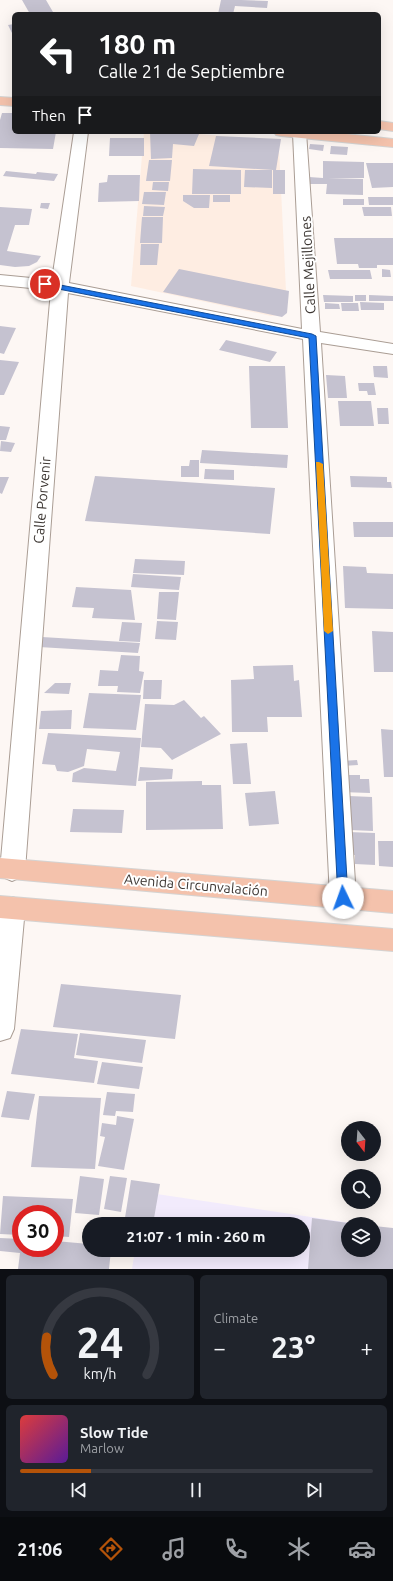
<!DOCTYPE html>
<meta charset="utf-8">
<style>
:root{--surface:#171b24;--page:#20242c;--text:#f1f3f6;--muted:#9ea1a6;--line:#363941;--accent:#b45309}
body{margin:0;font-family:Ubuntu,sans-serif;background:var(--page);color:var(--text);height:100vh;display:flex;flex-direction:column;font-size:15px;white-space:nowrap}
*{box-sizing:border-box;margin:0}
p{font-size:13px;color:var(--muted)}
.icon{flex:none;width:22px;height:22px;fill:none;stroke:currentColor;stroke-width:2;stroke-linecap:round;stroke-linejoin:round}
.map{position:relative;height:1269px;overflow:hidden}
.panel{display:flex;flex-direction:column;gap:6px;padding:6px;background:#0d0f14;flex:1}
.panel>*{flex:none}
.banner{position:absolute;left:12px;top:12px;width:369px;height:122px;border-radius:6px;box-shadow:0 4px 16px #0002;background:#202124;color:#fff;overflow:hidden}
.needle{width:26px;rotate:163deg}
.controls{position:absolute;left:341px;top:1121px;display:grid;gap:8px}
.controls a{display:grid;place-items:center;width:40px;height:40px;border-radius:50%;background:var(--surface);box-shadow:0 4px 16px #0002;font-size:20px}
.speed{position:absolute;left:12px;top:1205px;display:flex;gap:8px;font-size:20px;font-weight:700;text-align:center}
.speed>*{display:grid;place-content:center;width:52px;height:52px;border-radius:50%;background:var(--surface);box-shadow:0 4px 16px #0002;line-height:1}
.speed .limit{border:6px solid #d22;background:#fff;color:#111}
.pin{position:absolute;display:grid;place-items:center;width:34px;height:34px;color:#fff;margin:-17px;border:2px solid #fff;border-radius:50%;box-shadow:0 1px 4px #0007}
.me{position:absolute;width:44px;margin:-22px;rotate:357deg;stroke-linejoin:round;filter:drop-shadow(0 0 3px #0008)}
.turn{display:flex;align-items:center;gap:14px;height:84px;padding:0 20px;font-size:18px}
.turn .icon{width:52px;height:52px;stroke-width:2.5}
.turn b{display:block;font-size:28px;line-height:34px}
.then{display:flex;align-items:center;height:38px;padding:0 20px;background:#0003;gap:8px;font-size:15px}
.big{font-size:30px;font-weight:600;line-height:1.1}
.panel .widget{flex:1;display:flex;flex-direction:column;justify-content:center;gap:6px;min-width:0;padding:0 14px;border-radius:6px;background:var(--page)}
.panel .dial{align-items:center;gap:0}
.dial svg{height:104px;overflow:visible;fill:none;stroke:var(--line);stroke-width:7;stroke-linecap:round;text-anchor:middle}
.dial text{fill:var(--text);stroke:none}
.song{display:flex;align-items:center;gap:12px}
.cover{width:48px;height:48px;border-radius:6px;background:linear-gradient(135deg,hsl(0 70% 55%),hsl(270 70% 35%))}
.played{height:4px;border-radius:2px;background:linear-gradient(90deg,var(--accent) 20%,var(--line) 20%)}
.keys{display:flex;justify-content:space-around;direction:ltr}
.heat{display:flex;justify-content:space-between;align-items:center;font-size:22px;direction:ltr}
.panel .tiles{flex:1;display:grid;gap:6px;grid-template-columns:1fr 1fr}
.widget:last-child{grid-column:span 2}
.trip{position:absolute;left:82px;top:1217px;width:228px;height:40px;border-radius:20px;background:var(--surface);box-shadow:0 4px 16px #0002;font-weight:600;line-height:40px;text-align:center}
.menu{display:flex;height:64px;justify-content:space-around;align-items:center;background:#090b0e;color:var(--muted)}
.menu .icon{width:28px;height:28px}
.menu .current{color:var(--accent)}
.menu b{font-size:18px;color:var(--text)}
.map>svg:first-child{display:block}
.built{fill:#feede2}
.education{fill:#f2ebfc}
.building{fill:#c5c2d0}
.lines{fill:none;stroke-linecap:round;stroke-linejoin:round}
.minor-casing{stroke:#aa9d94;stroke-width:2}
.major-casing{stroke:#d4d3d2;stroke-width:2}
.minor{fill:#fff;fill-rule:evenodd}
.major{fill:#f4c2ac;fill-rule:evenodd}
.route{fill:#1a73e8;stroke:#114b97}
.slow{fill:#f59e0b}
.labels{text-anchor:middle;stroke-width:4;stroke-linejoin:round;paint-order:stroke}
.street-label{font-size:14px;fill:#3d3733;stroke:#fff}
</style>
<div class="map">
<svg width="393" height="1269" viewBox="0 0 393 1269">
<rect width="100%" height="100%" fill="#fdf7f4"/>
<path class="built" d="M144 132H180L270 141 279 149 287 311 281 315 271 316 131 286Z"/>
<path class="education" d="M143 1192 358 1224H348V1250H374L393 1269H132L135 1250H303V1224H139Z"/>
<path class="building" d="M22 0H46L53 12 30 14Z
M221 0H241L268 1 267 8 235 6 233 14H218Z
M14 24V37L8 25Z
M2 113H14V132H56L53 149 0 148V120Z
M150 132H184L199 134 194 146 173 144 172 158 151 159Z
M216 136 281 139 276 170H285V194H273V170L209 166Z
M110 138H144V156H109Z
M310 144 324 145 323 151 309 149Z
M331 146 348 147 347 155 330 154Z
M149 160H172L170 181H146Z
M323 161 364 162V178H328L363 179V195L326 194 327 184H309V177L323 178Z
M366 163H393V187L372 188Z
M193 169 241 170V194H192Z
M245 170H272V188L244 187Z
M6 171 36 174 37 172 58 174 54 181 3 176Z
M108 175H140L139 201 98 202 99 183 107 182Z
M153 182H169L168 191 152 190Z
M144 192H166L164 205 142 204Z
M183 195H210L209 208H194L183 201Z
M213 195H230V202H213Z
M368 197H393V205H369Z
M343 199H364V205H343Z
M41 203H50L48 209 40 208Z
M144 206 165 207 163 216H143Z
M0 207 32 209 29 225H15L7 251 41 256 37 262 29 266 15 267 0 265Z
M362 207H391L392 216H364Z
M142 217H163L162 243H140Z
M334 238H393V265H377V268H359L358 264H337Z
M141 244H159L157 265H140Z
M179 269 289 291 287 313 282 317 163 292Z
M382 269 390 270 391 277H382Z
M328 270H370L372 279H330Z
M323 295 353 296V302H324Z
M355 295H366V301H355Z
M369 295 393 296V301H369Z
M360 302 384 303V310H361Z
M325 303 339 304 340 309H325Z
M341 303H358L359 311H342Z
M0 326 16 328 4 354 0 353Z
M226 340 277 352 270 362 219 350Z
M0 360 19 362 4 395H0Z
M249 366H285L288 428H251Z
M373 366H387L388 378 374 377Z
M326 375 345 376 347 398H328Z
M358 383H374L376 395H368L367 391H359Z
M338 401H371L374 426H340Z
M377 408H388L389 424H378Z
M0 426 10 427 6 440H0Z
M1 441 15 443 11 452 0 451Z
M202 450 288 455 287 468 200 463Z
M190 460H199V477H181V466H189Z
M205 469 234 470V480L204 479Z
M95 476 275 488 270 534 85 521Z
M350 476 387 477V482H391L392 488 351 487Z
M0 477H9L2 494 0 493Z
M353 522H393V537H354Z
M135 559 185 561 184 575 133 573Z
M343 566 366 567 367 573 393 574V609L345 608Z
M133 574 181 577 179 590 131 587Z
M76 587 131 590 135 620 92 618 94 608 72 607Z
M159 592H179L176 620 157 619Z
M157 621 178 622 176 640 155 639Z
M122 622 142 623 140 642 119 641Z
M372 631 393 632V672H374Z
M42 637 140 643 138 653 39 647Z
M121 655 140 656 139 671 144 672 140 693 117 692 118 686H98L100 670 118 671Z
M293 665 294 681 299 680 302 717H267L268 732H232L231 680 254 679 253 666Z
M144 680H162L161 699H143Z
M55 683H71L69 694 44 693Z
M89 693 141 695 136 730 83 728Z
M184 700 201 718 204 716 221 734 172 760 161 748 141 747 145 704 174 705Z
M72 710 71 729H39L41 711Z
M381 729 393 730V777H384Z
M48 733 141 738 136 786 72 782 73 773 84 768 116 771 120 752 87 749 84 766 68 772 57 771 55 765 42 764Z
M247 743 251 784H233L230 744Z
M357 760 358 765 342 766 341 761Z
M140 767 173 769 172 779 138 781Z
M346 775H360V779H369L370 793 341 792Z
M202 781V785H221L223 829 146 830V782Z
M275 791 279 824 249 826 245 793Z
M349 796 372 797 373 831 350 830Z
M73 809 124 810 122 833 70 832Z
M348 832 375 833V865L355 864V855H347Z
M378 841H393V867L379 866Z
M61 984 181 995 175 1039 53 1027Z
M21 1029 78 1034 74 1058 98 1061 94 1083 11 1074Z
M80 1033 146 1040 142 1063 76 1055Z
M102 1062 143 1067 139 1089 97 1084Z
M7 1091 35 1094 29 1120 1 1117Z
M107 1092 135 1094 133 1112 116 1111 115 1116 103 1115Z
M39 1096 101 1098 95 1169 31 1167Z
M117 1116 134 1119 124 1170 98 1166 105 1137 100 1136 102 1123 116 1125Z
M80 1176 104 1179 99 1215 75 1213Z
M110 1176 127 1178 121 1212 104 1209Z
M131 1180 160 1184 153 1224H124Z
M3 1196 73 1199 69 1237 55 1236V1214H21V1235L0 1234Z
M312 1218 348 1223V1250H374V1226L393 1228V1269H308Z
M0 1238 21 1239V1248H55V1241L89 1244V1250H111L109 1269H18L20 1253 0 1251Z"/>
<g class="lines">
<g class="minor-casing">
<path id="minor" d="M74 132H88L69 283 302 329 293 134 294 132H306L320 332 393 344V354L321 343 356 898 352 906 343 909 334 906 330 898 303 339 68 293 25 870 21 877 12 881 3 877 0 871 51 290 0 285V275L52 280Z
M12 897 21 900 25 908 14 1029 10 1038 0 1041V906L3 900Z"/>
</g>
<g class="major-casing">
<path id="major" d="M0 97 14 98V106L0 105Z
M379 121 393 123V131L379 129Z
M274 132H327L393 139V147L281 136 276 135Z
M0 858 393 891V913L0 878Z
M0 896 393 929V951L0 918Z"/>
</g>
<use href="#minor" class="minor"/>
<use href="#major" class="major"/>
</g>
<path class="route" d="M45 282 312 334 316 336 348 898 347 901H339L338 898 309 338 43 286 42 284Z"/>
<path class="slow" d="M316 462H319L323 464 333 631 328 634 324 631Z"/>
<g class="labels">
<g class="street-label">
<text transform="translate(308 265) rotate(-93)" y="5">Calle Mejillones</text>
<text transform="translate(42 500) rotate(-85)" y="5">Calle Porvenir</text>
<text transform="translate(196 885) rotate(5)" y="5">Avenida Circunvalación</text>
</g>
</g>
</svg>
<div class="controls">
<a><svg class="needle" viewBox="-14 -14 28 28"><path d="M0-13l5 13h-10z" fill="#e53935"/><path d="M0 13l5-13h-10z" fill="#9ea1a6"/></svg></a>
<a><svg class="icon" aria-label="search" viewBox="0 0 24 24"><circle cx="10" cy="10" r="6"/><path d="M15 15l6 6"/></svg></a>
<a><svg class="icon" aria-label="layers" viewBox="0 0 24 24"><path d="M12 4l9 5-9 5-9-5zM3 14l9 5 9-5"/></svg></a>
</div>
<div class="speed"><div class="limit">30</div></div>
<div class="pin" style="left:45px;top:284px;background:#d93025"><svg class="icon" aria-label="arrive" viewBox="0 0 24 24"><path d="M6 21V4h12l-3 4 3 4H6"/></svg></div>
<svg class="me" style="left:343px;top:898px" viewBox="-20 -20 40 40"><circle r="19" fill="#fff"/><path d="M0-13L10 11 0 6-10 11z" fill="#1a73e8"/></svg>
<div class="trip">21:07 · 1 min · 260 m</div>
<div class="banner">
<div class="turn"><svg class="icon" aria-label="left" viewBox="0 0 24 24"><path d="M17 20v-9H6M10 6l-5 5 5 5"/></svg><div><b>180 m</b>Calle 21 de Septiembre</div></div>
<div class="then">Then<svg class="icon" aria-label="arrive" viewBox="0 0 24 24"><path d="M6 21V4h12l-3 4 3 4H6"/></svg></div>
</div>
</div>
<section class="panel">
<div class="tiles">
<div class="widget dial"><svg viewBox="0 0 100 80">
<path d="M14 69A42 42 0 1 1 86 69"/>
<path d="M14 69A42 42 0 0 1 9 40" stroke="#b45309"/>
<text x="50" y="56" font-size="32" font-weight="700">24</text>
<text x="50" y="72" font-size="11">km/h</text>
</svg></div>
<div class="widget"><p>Climate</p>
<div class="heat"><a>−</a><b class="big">23°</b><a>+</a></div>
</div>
<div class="widget">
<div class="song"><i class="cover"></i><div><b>Slow Tide</b><p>Marlow</p></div></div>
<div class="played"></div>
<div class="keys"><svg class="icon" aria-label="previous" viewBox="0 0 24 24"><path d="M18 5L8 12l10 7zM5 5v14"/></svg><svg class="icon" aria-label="pause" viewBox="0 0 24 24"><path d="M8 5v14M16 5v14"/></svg><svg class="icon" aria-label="next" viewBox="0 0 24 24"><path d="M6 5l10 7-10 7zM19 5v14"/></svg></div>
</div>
</div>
</section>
<nav class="menu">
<b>21:06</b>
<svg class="icon current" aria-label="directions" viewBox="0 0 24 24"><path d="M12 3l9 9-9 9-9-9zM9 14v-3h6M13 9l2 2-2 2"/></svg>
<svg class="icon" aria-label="music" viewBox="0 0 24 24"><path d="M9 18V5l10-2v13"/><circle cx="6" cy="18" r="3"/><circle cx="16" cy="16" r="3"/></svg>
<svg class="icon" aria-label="phone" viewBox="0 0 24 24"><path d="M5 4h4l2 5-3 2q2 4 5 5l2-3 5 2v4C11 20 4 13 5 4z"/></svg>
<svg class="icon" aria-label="climate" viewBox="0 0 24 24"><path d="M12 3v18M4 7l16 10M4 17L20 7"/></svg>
<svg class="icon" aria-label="car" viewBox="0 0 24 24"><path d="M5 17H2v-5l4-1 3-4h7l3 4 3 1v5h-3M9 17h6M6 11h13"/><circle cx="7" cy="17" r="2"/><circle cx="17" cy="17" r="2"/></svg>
</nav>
